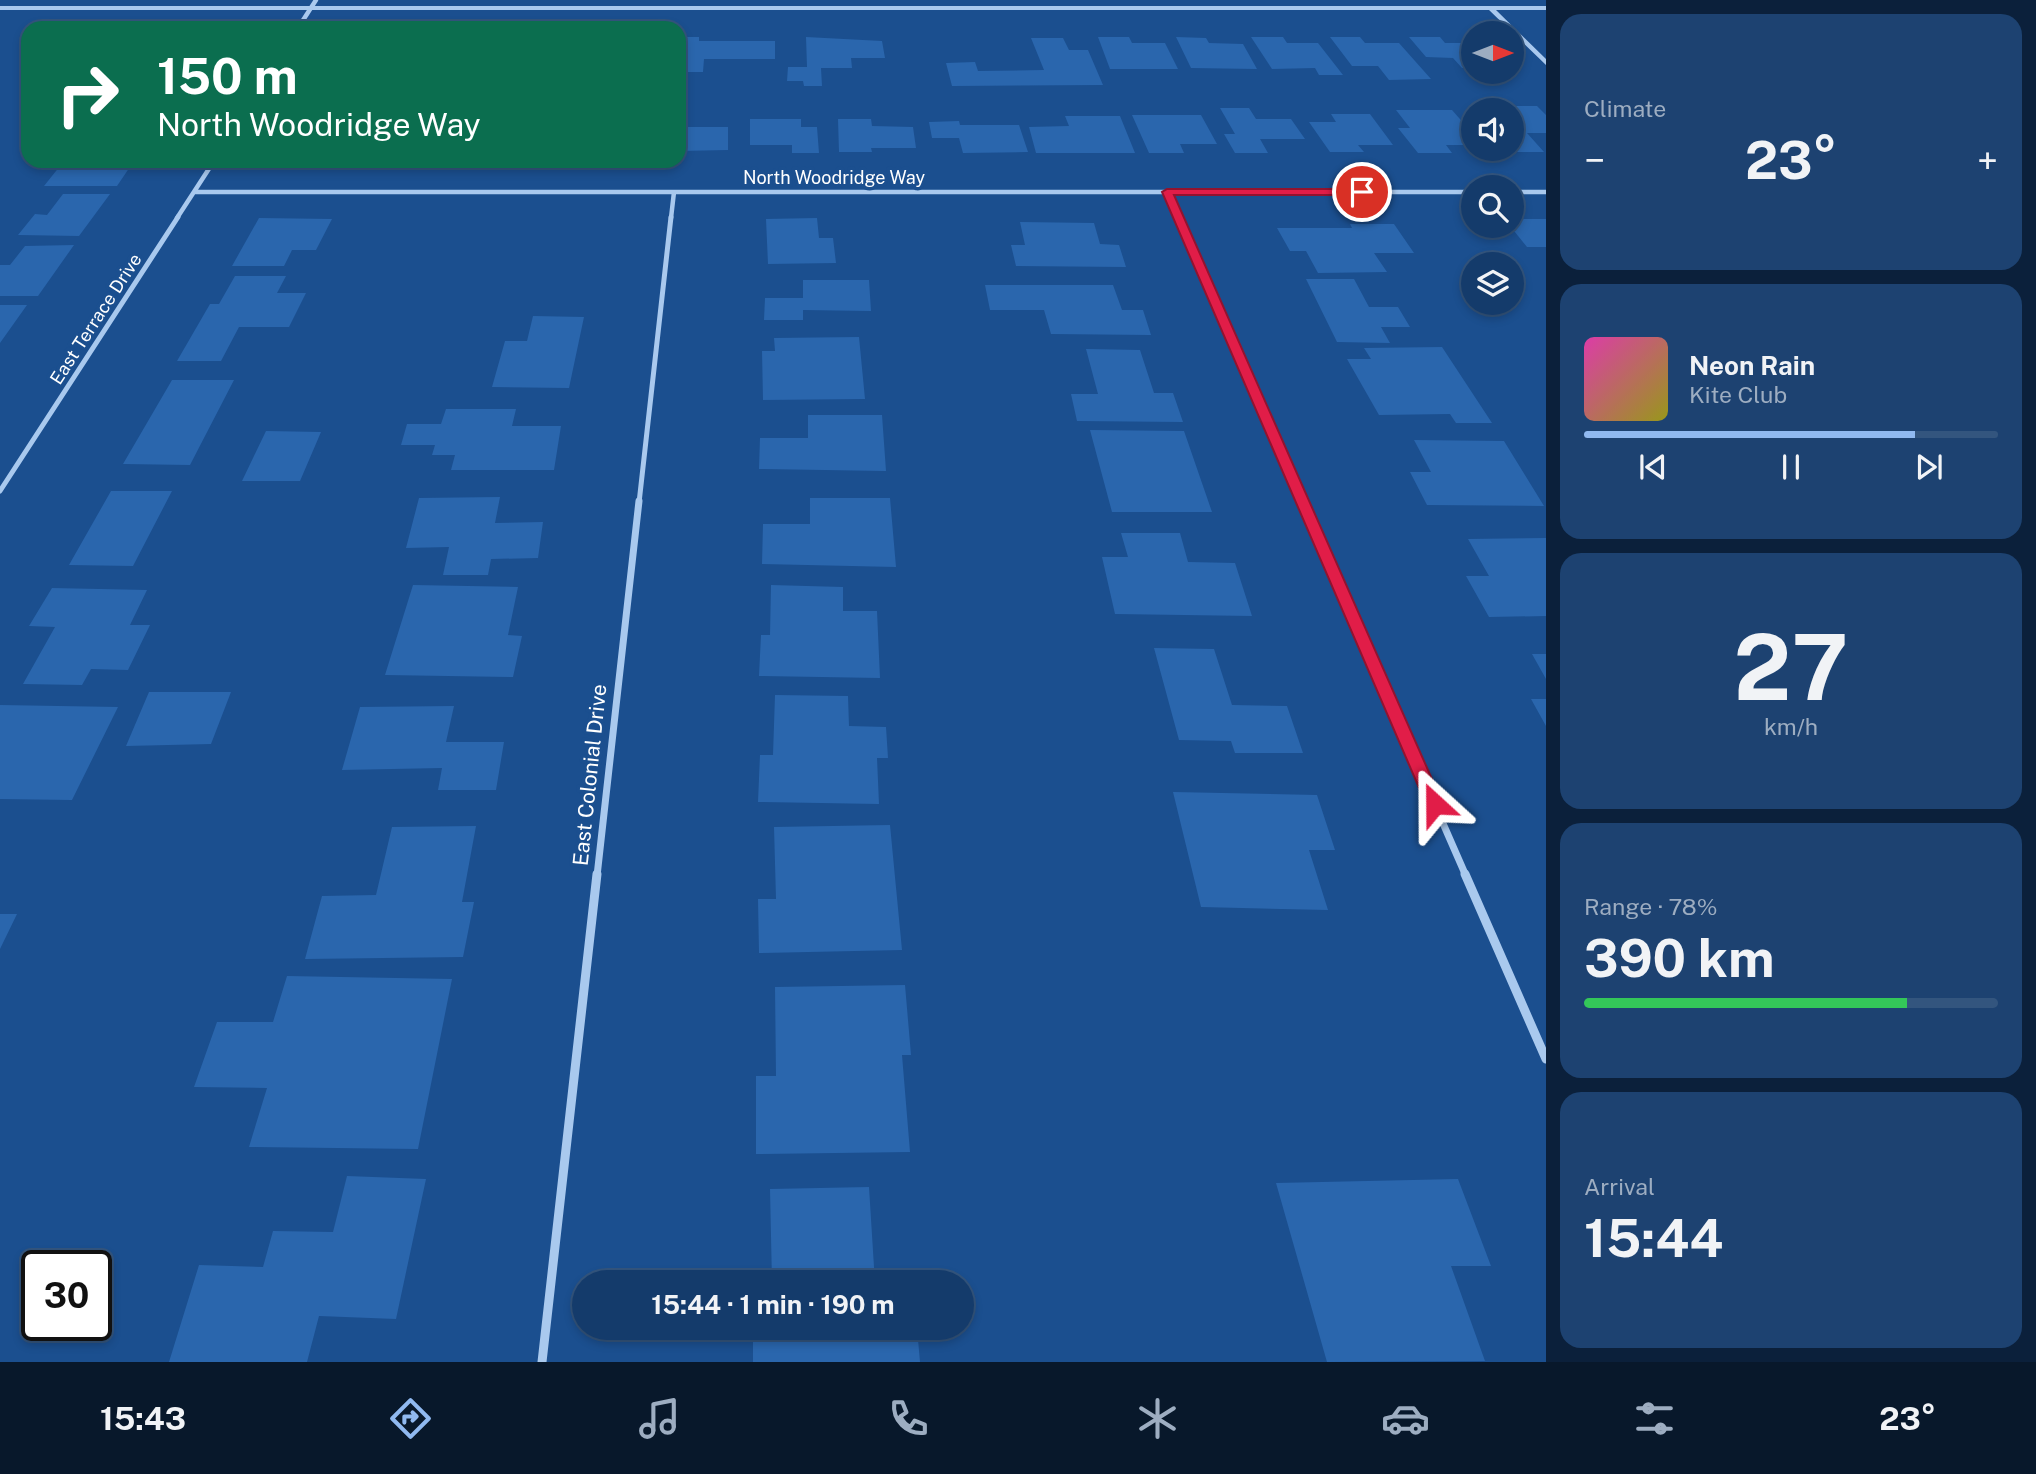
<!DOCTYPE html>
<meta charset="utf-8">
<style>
:root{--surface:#143b6b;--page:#1d4271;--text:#f1f3f6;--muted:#9dadc1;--line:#33557e;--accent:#90b9f0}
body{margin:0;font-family:"Public Sans",sans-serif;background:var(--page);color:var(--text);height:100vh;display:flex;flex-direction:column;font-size:26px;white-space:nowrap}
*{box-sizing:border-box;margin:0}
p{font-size:23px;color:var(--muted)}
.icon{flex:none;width:38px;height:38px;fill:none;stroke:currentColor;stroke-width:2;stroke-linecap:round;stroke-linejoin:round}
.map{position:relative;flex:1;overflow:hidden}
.details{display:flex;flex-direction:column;gap:14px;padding:14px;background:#0b203b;width:490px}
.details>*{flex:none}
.hud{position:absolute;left:21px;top:21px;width:665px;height:147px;border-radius:21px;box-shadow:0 4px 10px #0003,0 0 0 2px var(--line);background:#0b6e4f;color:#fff;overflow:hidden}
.needle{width:46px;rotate:90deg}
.tools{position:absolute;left:1461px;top:21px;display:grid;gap:14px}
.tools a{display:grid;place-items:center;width:63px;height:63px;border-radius:50%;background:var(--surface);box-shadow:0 4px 10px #0003,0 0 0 2px var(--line);font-size:35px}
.speed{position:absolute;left:21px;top:1250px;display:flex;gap:14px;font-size:35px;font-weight:700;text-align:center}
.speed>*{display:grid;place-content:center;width:91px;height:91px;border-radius:50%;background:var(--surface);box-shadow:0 4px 10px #0003,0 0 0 2px var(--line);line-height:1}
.speed .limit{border:4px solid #111;border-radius:10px;background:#fff;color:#111}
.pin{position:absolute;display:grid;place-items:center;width:60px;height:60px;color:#fff;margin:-30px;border:4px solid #fff;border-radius:50%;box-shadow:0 2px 7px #0007}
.me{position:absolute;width:77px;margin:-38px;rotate:336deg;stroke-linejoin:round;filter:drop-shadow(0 0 5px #0008)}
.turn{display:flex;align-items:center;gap:24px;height:147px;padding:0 21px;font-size:32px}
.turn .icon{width:91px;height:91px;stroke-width:2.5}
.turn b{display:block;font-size:49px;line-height:60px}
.big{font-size:52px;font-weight:700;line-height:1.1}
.details .tile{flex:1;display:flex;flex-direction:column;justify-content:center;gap:10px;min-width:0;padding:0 24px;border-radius:21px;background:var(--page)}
.details .dial{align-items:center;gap:0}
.dial b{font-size:91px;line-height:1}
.song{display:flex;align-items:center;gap:21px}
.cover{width:84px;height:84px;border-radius:10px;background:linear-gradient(135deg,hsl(320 70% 55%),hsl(60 70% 35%))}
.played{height:7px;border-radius:4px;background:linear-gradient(90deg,var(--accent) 80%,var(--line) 80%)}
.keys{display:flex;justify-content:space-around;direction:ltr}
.heat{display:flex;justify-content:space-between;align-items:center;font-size:38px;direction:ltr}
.charge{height:10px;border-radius:5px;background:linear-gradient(90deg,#34c759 78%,var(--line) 0)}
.trip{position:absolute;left:572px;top:1270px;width:402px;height:70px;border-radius:35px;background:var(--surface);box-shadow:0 4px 10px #0003,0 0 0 2px var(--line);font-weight:700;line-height:70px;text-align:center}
.tabs{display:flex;height:112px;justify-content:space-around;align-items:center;background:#08182b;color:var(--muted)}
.tabs .icon{width:49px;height:49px}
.tabs .current{color:var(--accent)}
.tabs b{font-size:32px;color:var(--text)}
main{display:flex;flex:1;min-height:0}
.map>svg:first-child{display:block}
.building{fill:#2a66ad}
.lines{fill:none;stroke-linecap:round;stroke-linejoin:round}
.minor-far3{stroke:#a9c9ee;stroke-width:4.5}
.minor-far2{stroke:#a9c9ee;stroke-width:5}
.minor-far1{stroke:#a9c9ee;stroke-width:7}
.minor{stroke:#a9c9ee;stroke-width:9}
.tertiary{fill:#a9c9ee;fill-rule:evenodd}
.route{fill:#e11d48;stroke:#92132f;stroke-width:2}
.labels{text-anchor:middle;stroke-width:7;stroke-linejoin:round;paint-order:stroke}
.far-street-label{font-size:18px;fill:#fff;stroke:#1b4f8f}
.street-label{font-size:21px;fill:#fff;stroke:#1b4f8f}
</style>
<main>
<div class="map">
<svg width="1546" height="1362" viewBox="0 0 1546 1362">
<rect width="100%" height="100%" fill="#1b4f8f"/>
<path class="building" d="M679 37H699V41H775V59H704L703 72H679Z
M806 37 882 41 885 58H851L852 68H821L822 86H804L803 81H787L788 67H807Z
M1098 37H1129L1132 43H1165L1178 69H1110Z
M1176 37 1206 38 1209 43 1243 44 1257 69 1191 68Z
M1251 37H1283L1287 43H1318L1343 75H1319L1315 68 1272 69Z
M1330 37H1360L1365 43H1399L1431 79 1389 80 1378 66H1352Z
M1409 37H1440L1445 43H1474V68H1462L1453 58 1426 57Z
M1031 38H1063L1069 50H1088L1103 85 952 86 946 63 975 62 978 71 1044 70Z
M1489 106H1537L1546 115V133H1527L1544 152H1505L1502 149H1512V110H1493Z
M1220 108H1249L1256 119H1291L1305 139H1260L1268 153H1235L1224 134H1235Z
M1396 110H1452L1474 135V145H1446L1452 153H1418L1398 128H1410Z
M1331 114H1370L1393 145H1358L1364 152H1330L1309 122H1336Z
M1132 115H1201L1217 144H1180L1184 153H1149Z
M1065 116H1120L1135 153H1036L1029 127 1069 126Z
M750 119H801V127H817L819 153H792V145H750Z
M838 119H871L872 126 913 127 916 148H871L872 152H839Z
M959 121 960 125H1019L1028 152 963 153 959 138H932L929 122Z
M679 127H728V150L679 151Z
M64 161H134L117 186H44Z
M63 194H110L79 236 18 235 35 214 47 215Z
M259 218 332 219 316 250H292L284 266H232Z
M817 218 819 238H833L836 263 768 264 766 219Z
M1512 219H1546V247H1527L1510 226Z
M1020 222 1094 223 1100 244 1119 245 1126 267 1016 266 1011 245H1025Z
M1350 224H1394L1414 253H1374L1387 272 1318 273 1306 251H1290L1277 228H1352Z
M74 245 38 296H0V265H10L25 246Z
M235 276H286L277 293H306L289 327H239L221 361H177L210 304H219Z
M1306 279H1354L1369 307H1398L1410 327H1381L1390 343 1337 342Z
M803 280H869L871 311 803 310V320H764L765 298H803Z
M985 285H1113L1122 310H1143L1151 335 1051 334 1044 310H990Z
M0 305H27L0 343Z
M533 316 584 317 569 388 492 387 505 341H527Z
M859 337 865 399 763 400 762 351H775L774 338Z
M1442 347 1492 423H1456L1450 414 1379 415 1347 359H1371L1364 348Z
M1086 349 1140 350 1154 393H1173L1183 422 1077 421 1071 394H1098Z
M172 380H234L190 465 123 464Z
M446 409H516L512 426H561L554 470H451L455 455H432L435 445H401L407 424H441Z
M808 415H882L886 471 759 469 760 438H808Z
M1090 430 1184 431 1212 512H1112Z
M266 431 321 432 300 481H242Z
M1414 440 1504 441 1544 506 1427 505 1410 472H1431Z
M111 491H172L133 566 69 565Z
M500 497 495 523 543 522 538 558 491 559 488 575H443L449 547 406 548 419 498Z
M810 498H890L896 567 762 564 763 524H810Z
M1121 533H1180L1188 562 1235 563 1252 616 1115 614 1102 557H1128Z
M1546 538V616L1489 617 1466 576H1489L1468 539Z
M413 585 518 587 508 635 522 636 513 677 385 675Z
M771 585 843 587V611H877L880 678 759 676 761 635H770Z
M52 588 147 590 130 625H150L128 670 91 669 82 685 23 684 55 627 29 626Z
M1154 648 1214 649 1232 705 1287 706 1303 753H1235L1231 741 1179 740Z
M1532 654H1546V679Z
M149 692H231L211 744 126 746Z
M775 695 848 696 849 726 886 727 888 758H877L879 804 758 802 760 755H773Z
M1531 699H1546V726Z
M0 705 118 707 72 800 0 799Z
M454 706 446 742H504L496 790H438L442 768 342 770 360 707Z
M1173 792 1317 795 1335 850H1309L1328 910 1201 907Z
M890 825 902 950 759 953 758 899H776L774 827Z
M476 826 462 902H474L463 957 305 959 322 896 376 895 392 827Z
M0 914H17L0 949Z
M287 976 452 979 418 1149 249 1147 267 1088 194 1087 217 1022H273Z
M905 985 911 1055H902L910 1152 756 1154V1076H776L775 987Z
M347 1176 426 1179 396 1319 319 1316 307 1362H169L199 1265 263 1267 273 1231 333 1232Z
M1458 1179 1491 1266H1451L1485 1361 1327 1362 1276 1183Z
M869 1187 875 1283H772L770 1189Z
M753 1328H917L920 1362H753Z"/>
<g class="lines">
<path class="minor-far3" d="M298 28 316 0
M194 192H1474
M1167 192 1179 218
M1512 192H1546
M177 218 214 161
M671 218 674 192"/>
<path class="minor-far2" d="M1178 217 1303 503
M0 491 178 217
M639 503 671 217"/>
<path class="minor-far1" d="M1302 501 1466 876
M597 876 639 501"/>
<path class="minor" d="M1465 874 1546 1059
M542 1362 597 874"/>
<path class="tertiary" d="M0 6H1546V10H1496L1546 59V65L1489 10H0Z"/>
</g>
<path class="route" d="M1167 189H1362L1367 192 1362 195H1174L1443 804 1441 809 1435 811 1429 809 1426 804 1162 192Z"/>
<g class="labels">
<g class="far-street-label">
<text x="834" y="184">North Woodridge Way</text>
<text transform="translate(96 319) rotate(-57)" y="6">East Terrace Drive</text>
</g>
<g class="street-label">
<text transform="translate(590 775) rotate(-84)" y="7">East Colonial Drive</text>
</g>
</g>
</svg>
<div class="tools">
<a><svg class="needle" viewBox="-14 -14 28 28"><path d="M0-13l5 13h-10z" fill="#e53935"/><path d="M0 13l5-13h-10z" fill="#9dadc1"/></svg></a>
<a><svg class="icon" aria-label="sound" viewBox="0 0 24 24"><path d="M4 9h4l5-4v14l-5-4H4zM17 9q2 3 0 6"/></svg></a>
<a><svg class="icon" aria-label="search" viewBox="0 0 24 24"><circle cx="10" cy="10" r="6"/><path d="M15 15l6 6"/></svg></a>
<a><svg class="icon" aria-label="layers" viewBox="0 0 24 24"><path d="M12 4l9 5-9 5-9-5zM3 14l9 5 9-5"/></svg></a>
</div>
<div class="speed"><div class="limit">30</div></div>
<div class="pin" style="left:1362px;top:192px;background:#d93025"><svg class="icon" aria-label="arrive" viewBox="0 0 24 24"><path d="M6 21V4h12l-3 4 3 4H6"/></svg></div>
<svg class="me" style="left:1435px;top:804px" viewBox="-20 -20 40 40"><path d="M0-17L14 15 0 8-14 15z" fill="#e11d48" stroke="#fff" stroke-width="4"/></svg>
<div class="trip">15:44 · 1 min · 190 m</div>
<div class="hud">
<div class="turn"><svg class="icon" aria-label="right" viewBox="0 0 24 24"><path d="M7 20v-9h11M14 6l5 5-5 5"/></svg><div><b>150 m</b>North Woodridge Way</div></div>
</div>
</div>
<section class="details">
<div class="tile"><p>Climate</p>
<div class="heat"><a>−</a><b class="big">23°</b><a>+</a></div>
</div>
<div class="tile">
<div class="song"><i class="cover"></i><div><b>Neon Rain</b><p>Kite Club</p></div></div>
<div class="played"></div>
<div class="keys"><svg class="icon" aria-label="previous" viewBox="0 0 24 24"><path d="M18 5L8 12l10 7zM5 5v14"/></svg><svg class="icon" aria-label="pause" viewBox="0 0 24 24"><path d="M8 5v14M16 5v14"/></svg><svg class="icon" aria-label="next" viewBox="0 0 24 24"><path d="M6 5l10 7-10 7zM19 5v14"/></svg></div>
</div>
<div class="tile dial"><b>27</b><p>km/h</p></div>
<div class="tile"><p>Range · 78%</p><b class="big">390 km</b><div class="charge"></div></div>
<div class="tile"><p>Arrival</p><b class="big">15:44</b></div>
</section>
</main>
<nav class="tabs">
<b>15:43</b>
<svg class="icon current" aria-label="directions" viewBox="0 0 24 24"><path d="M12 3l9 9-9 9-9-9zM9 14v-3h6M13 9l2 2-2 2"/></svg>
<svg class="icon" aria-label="music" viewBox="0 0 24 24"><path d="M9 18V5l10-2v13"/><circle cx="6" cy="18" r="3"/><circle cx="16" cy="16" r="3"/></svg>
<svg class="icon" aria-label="phone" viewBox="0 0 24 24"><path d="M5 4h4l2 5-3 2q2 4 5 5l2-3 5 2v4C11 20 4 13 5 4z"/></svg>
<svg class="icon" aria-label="climate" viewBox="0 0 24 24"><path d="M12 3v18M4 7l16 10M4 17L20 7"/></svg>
<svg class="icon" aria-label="car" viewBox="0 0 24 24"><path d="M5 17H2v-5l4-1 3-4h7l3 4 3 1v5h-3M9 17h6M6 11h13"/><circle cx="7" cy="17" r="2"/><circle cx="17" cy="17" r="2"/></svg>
<svg class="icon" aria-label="filters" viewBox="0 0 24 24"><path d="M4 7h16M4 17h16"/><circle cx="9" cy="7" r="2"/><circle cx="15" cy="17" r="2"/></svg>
<b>23°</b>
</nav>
